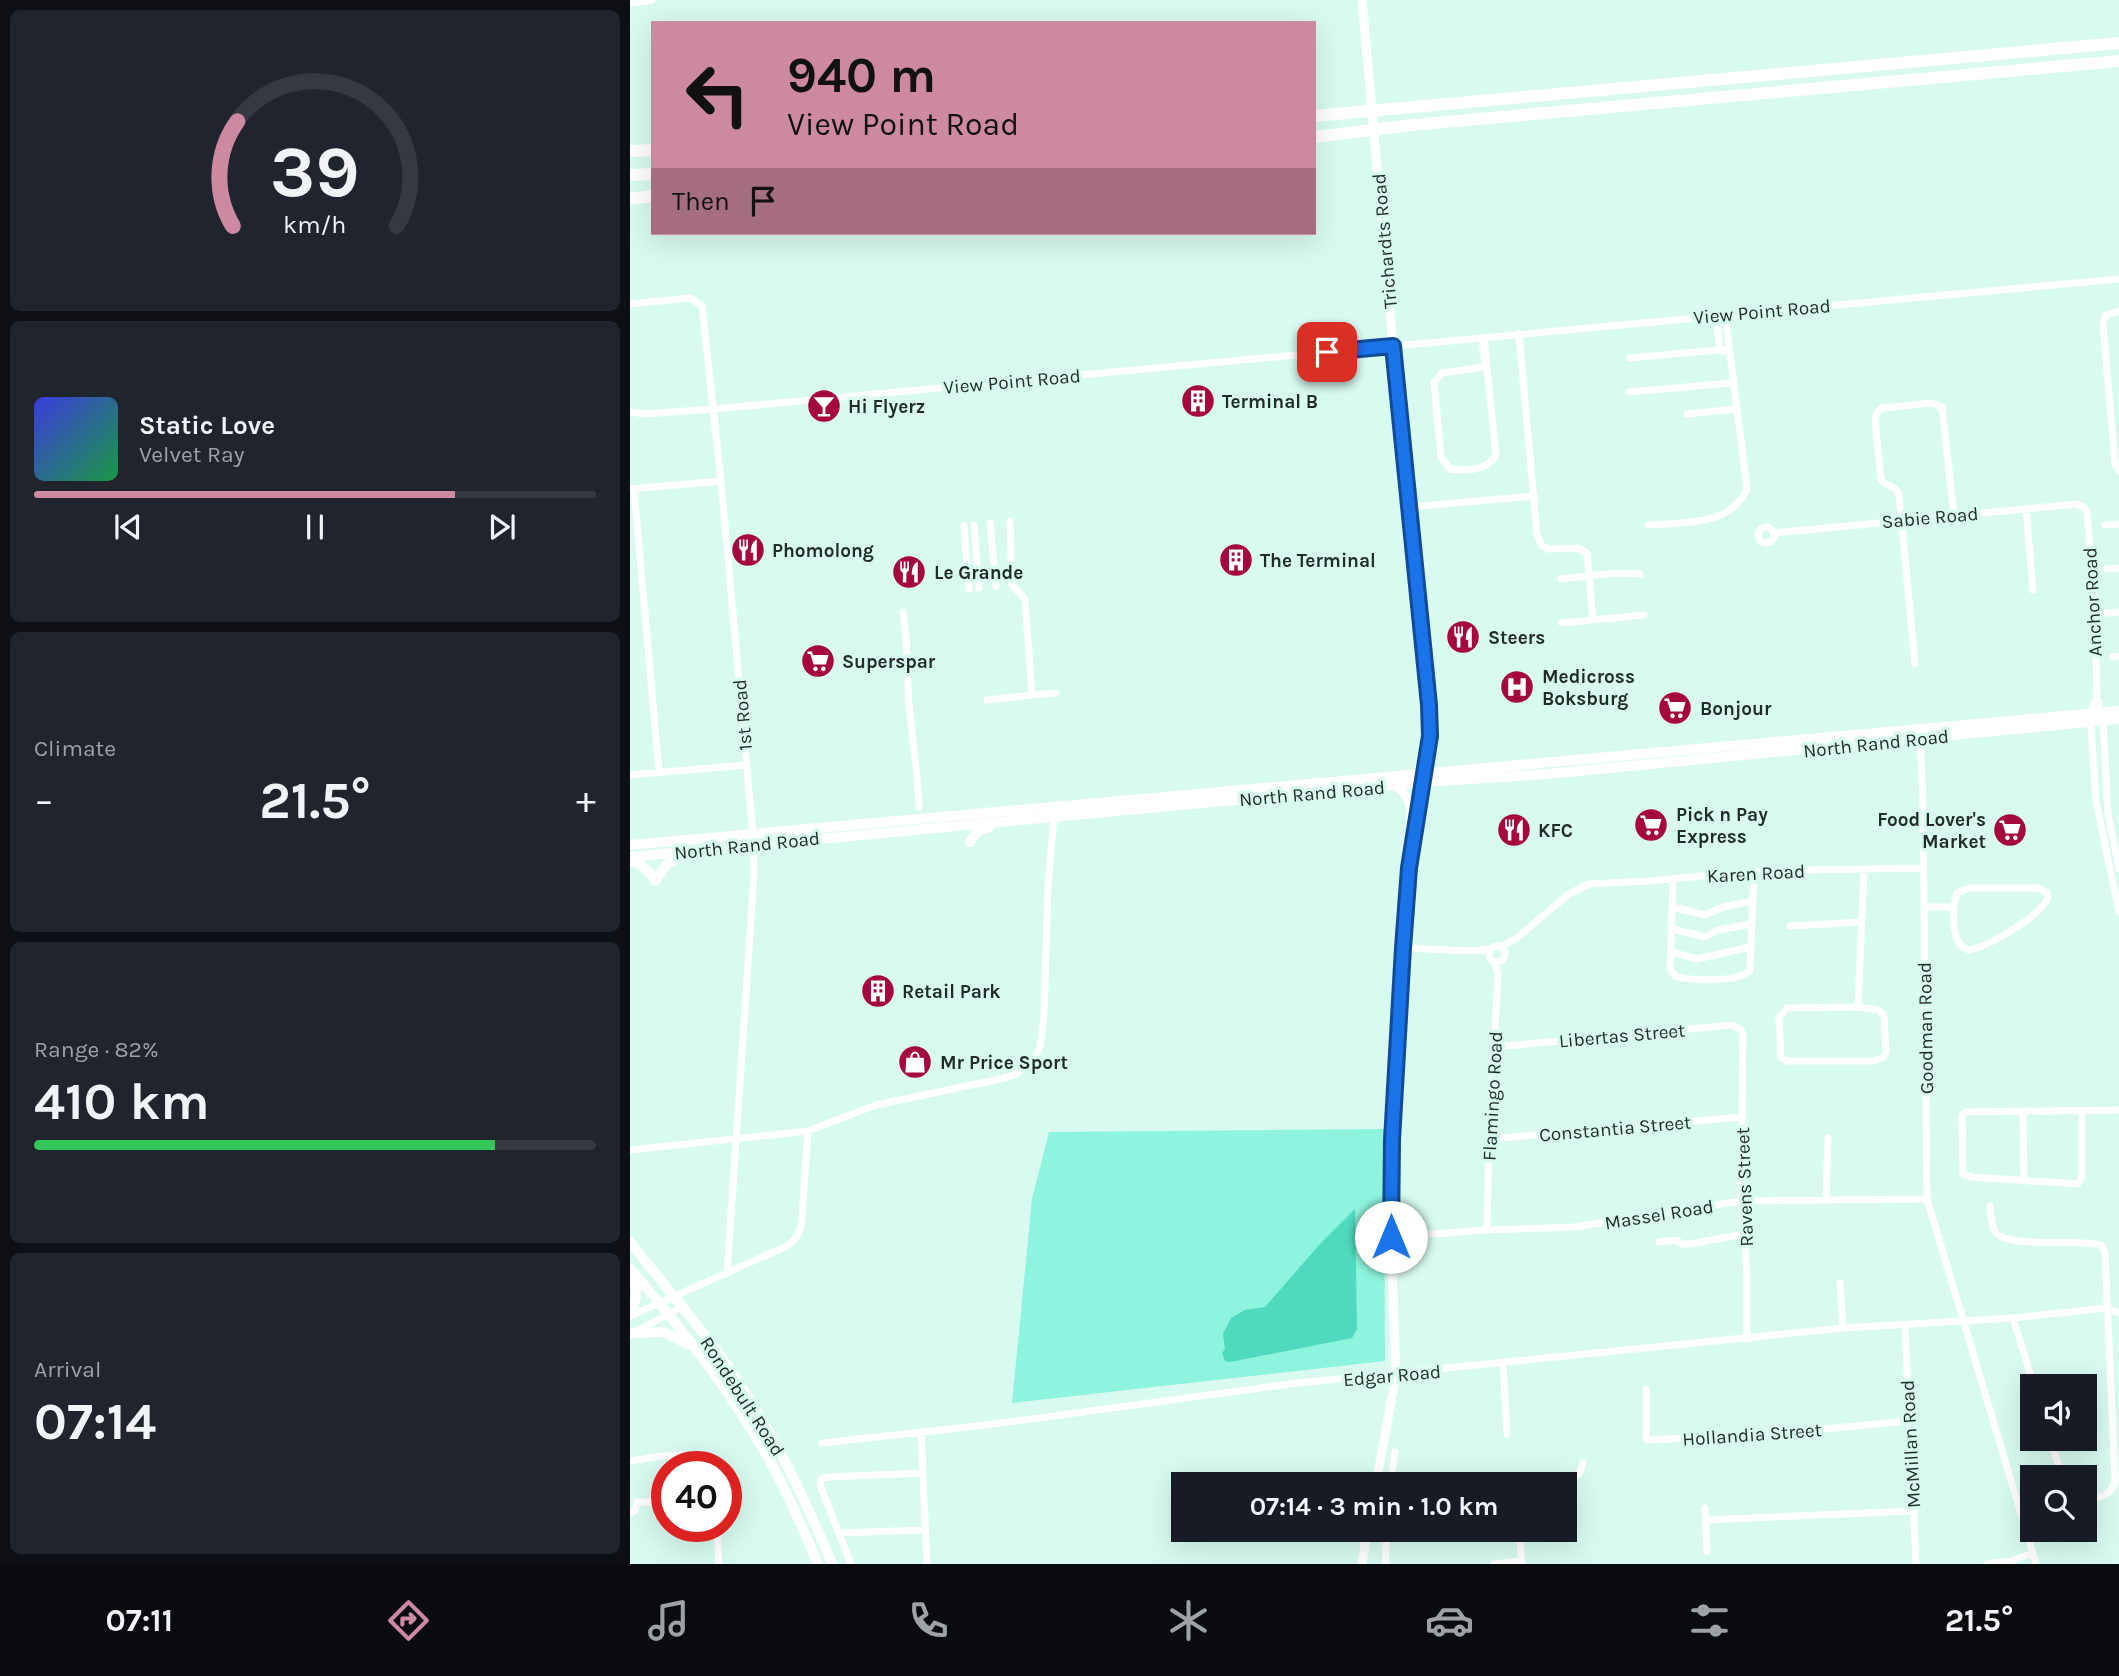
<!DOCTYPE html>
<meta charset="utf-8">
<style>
:root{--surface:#171b24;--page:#20242c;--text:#f1f3f6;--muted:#9ea1a6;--line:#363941;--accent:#ce89a2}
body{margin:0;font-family:Karla,sans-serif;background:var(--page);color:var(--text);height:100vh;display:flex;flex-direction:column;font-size:26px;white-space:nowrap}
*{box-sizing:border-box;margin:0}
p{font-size:23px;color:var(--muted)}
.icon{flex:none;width:38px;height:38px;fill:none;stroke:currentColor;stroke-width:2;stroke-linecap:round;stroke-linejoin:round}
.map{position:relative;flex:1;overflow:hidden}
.side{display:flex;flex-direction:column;gap:10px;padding:10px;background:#0d0f14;width:630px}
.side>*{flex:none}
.top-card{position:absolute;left:21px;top:21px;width:665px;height:214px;border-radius:0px;box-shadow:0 7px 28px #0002;background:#ce89a2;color:#111;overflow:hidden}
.buttons{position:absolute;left:1390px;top:1374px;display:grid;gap:14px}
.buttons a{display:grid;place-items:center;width:77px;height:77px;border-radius:0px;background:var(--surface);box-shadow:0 7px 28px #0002;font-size:35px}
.speed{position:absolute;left:21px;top:1451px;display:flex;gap:14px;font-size:35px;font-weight:700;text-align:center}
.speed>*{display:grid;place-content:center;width:91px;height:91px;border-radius:50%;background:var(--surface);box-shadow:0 7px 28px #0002;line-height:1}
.speed .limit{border:10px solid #d22;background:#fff;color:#111}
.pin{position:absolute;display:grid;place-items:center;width:60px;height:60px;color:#fff;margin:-30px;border-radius:14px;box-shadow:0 4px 10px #0006}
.me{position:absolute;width:77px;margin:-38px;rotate:0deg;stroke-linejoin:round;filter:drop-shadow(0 0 5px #0008)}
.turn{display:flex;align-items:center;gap:24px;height:147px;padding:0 21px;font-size:32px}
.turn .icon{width:91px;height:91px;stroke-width:2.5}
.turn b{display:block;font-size:49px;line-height:60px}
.then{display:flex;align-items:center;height:66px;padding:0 21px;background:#0003;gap:14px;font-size:26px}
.big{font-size:52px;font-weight:700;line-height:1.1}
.side .widget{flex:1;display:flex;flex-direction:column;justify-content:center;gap:10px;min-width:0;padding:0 24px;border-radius:10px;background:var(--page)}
.side .dial{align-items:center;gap:0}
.dial svg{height:182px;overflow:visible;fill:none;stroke:var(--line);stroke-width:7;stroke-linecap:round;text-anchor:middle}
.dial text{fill:var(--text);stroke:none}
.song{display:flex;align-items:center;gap:21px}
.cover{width:84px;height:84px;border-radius:10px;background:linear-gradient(135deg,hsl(240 70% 55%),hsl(140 70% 35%))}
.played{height:7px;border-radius:4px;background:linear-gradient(90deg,var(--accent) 75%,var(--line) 75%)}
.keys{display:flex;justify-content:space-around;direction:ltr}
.heat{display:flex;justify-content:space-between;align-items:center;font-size:38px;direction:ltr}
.charge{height:10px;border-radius:5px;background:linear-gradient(90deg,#34c759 82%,var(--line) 0)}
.trip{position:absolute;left:541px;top:1472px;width:406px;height:70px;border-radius:0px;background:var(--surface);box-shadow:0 7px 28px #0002;font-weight:700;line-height:70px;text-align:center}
.dock{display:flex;height:112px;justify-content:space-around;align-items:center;background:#090b0e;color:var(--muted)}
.dock .icon{width:49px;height:49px}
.dock .current{color:var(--accent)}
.dock b{font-size:32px;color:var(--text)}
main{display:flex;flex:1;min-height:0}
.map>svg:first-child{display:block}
.green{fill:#8ef4dd}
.water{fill:#4fd9be}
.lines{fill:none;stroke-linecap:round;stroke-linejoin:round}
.minor{stroke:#fff;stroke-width:7}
.tertiary{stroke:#fff;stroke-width:9}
.secondary{stroke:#fff;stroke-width:10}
.motorway{stroke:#fff;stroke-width:12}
.route-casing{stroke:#114b97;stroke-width:18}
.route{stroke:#1a73e8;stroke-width:12}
.labels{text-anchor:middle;stroke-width:7;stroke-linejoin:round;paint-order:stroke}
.street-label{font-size:19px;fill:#1f2c28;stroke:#d8faf1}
.poi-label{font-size:19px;font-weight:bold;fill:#1f2c28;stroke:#d8faf1;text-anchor:start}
</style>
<main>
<section class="side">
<div class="widget dial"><svg viewBox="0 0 100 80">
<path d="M14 69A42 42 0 1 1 86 69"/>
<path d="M14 69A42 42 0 0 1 16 23" stroke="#ce89a2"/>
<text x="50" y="56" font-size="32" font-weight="700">39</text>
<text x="50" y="72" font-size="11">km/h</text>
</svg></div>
<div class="widget">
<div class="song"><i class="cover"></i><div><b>Static Love</b><p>Velvet Ray</p></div></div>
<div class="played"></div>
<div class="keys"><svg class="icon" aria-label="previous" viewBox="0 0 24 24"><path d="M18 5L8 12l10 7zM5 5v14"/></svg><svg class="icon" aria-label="pause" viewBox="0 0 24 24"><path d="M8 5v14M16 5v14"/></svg><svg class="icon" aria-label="next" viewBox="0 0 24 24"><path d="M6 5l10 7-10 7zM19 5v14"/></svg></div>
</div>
<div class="widget"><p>Climate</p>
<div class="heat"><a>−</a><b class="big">21.5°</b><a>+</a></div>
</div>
<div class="widget"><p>Range · 82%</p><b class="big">410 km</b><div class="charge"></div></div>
<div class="widget"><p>Arrival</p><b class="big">07:14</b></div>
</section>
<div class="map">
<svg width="1489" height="1564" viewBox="0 0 1489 1564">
<rect width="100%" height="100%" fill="#d8faf1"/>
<path class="green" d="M754 1129 755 1361 382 1403 402 1199 419 1132Z"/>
<path class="water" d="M725 1209 727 1329 722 1338 600 1362 595 1361 592 1353 595 1349 593 1334 601 1318 615 1310 635 1307 690 1244Z"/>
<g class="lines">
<path class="minor" d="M0 3 22 0
M0 304 60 298 72 306 91 481 123 835 124 874 97 1274
M1489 311 1476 315 1473 324 1485 464 1489 471
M1086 315 1090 350 1093 352
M889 334 907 534 912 546 917 549 947 548 957 553 963 620
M852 338 855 362 853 367 812 373 804 382 811 457 820 469C837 471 857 471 866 455L854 338
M776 345 1489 279
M1000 358 1099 349
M999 392 1102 383
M0 412 15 414 84 409 763 346
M1057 414 1105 409
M1 489 91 481
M4 489 29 772
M780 507 904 496
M1396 509 1403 590
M360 523 366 586
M344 525 349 588
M1018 525C1053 522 1100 527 1117 489L1095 314
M1475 525 1489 524
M334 526 339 589
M1128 535a8 8 0 1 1 16 0a8 8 0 1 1-16 0Z
M1144 533 1447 504 1453 507 1457 512 1465 614 1467 697 1473 720 1478 814 1489 869
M1477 569 1489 568
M931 579 984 573 1010 574
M273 612C278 642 277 674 279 704 282 739 288 772 289 807
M1465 614 1489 612
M932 623 1014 615
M1483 657 1489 656
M1285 664 1269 494C1266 485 1255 487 1251 479L1245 420 1247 413 1252 408 1302 403 1312 407 1324 515
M402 695 426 693
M1467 697 1460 713 1466 801 1489 912
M357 700 402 695 395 599 382 585 380 521
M1290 736 1293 801 1297 1199 1406 1564
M0 775 116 765
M1043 878 1040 969 1045 976C1061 981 1108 983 1120 970L1124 871
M1339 888H1409L1417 893 1418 898C1411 916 1358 947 1339 950 1320 945 1322 909 1327 893Z
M1042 907 1075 915 1093 907 1123 901
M1294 907H1324
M1160 926 1232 922
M1042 929 1075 937 1088 930 1122 924
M859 954a8 8 0 1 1 16 0a8 8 0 1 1-16 0Z
M870 947 887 938 939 894 959 884 1020 881 1124 871 1293 868
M773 948 843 951 861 949
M1041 952 1067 959 1121 947
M1228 1007 1157 1008 1149 1018 1151 1057 1156 1061H1244L1254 1057 1256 1051 1254 1015 1248 1010 1228 1007 1234 869
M865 1047 1103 1025 1111 1030 1113 1035 1111 1201 1117 1272V1339
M1393 1111 1394 1180
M1452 1111V1175L1448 1184 1341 1177 1333 1174 1332 1116 1335 1112 1489 1110
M859 1139 1112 1117
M0 1150 178 1131 246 1105 375 1078 386 1074 396 1067 405 1057 410 1047 414 1016 418 886 424 815
M1196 1200 1198 1138
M1360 1206C1361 1214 1361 1227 1366 1233 1378 1248 1450 1239 1471 1245L1475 1252 1485 1480C1482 1496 1469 1499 1454 1498
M857 1230 859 1139 868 974 864 962
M761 1237 857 1230 944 1227 1111 1201 1297 1199
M1029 1242 1046 1240 1052 1244H1059L1115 1234
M1210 1283 1213 1328
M0 1316 157 1246C168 1238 171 1231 172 1218L178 1131
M1383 1318 1404 1386
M1275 1325 1286 1564
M6 1331 52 1307
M873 1364 877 1434
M1016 1389V1439L1017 1440 1128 1435 1279 1421
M291 1432 297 1564
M1420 1438 1432 1477
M192 1443 356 1425 668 1383 1213 1328 1383 1318 1477 1308 1489 1313
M0 1461C23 1458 65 1447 81 1466
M760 1484 765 1452
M897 1484 942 1478 949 1474 953 1463
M1075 1508 1077 1551
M0 1513 5 1511 7 1502H37
M1076 1520 1283 1511
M87 1526 89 1564
M889 1530 892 1564
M210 1533 295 1530
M221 1564 190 1485 191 1479 199 1477 293 1473
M755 1564 757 1530
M864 1564 892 1561
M1357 1564 1381 1561 1403 1553"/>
<path class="tertiary" d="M732 0 763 346 799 705 800 736 796 772 779 868 762 1140 761 1237 766 1375 746 1484
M762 785C787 796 780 818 780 842
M732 1564 737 1530"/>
<path class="secondary" d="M340 842 346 833 360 826
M0 845 1489 711
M0 857 794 782 917 774 1489 719
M0 860 10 864 25 878
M25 881 36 865 53 855
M0 1242C27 1276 55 1309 81 1343 132 1410 170 1486 202 1564
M0 1269C53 1329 102 1393 141 1463 159 1495 173 1530 188 1564
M0 1312C8 1300 8 1289 2 1276
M2 1333 34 1332 58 1344"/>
<path class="motorway" d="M684 116 1489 43
M684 137 782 125 1489 61
M0 151 23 150
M0 175 23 174
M0 199 23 196"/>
</g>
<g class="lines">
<g class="route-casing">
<path id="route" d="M697 352 763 346 799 705 800 736 779 868 773 948 762 1140 761 1237"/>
</g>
<use href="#route" class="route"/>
</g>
<defs>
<g id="building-disc" transform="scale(1.75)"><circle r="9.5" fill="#a4083c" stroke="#d8faf1"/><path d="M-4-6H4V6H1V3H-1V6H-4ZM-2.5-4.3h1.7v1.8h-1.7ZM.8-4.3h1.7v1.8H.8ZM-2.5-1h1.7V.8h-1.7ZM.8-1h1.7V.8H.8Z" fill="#fff"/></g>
<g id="bar-disc" transform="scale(1.75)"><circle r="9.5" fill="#a4083c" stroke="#d8faf1"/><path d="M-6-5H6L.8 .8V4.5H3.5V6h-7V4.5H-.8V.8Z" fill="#fff"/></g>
<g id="restaurant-disc" transform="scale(1.75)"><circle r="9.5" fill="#a4083c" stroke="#d8faf1"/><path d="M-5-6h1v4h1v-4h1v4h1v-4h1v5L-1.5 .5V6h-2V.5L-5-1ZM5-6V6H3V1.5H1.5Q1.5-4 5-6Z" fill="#fff"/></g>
<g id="supermarket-disc" transform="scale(1.75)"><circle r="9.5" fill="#a4083c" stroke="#d8faf1"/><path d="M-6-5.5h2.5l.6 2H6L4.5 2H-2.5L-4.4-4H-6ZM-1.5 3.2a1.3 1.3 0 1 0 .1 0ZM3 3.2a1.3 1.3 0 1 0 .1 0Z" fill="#fff"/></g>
<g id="hospital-disc" transform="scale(1.75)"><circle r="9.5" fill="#a4083c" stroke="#d8faf1"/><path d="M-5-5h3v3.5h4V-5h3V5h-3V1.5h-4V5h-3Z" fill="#fff"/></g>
<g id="shop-disc" transform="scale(1.75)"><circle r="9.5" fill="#a4083c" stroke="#d8faf1"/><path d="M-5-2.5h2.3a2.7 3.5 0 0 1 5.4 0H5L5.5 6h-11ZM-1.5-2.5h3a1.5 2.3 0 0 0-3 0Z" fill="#fff"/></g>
</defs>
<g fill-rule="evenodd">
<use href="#building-disc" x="568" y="401"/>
<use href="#bar-disc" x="194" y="406"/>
<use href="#restaurant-disc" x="118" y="550"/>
<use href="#building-disc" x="606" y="560"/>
<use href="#restaurant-disc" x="279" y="572"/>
<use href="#restaurant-disc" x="833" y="637"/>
<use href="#supermarket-disc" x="188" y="661"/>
<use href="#hospital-disc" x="887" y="687"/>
<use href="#supermarket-disc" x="1045" y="708"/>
<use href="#supermarket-disc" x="1021" y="825"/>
<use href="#restaurant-disc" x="884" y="830"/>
<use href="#supermarket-disc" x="1380" y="830"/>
<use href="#building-disc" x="248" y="991"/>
<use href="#shop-disc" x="285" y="1062"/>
</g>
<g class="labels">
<g class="street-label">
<text transform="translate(754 241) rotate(-95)" y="7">Trichardts Road</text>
<text transform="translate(1132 311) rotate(-5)" y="7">View Point Road</text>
<text transform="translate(382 381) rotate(-5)" y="7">View Point Road</text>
<text transform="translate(1300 517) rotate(-5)" y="7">Sabie Road</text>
<text transform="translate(1462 602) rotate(-93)" y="7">Anchor Road</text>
<text transform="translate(112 715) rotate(-95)" y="7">1st Road</text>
<text transform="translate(1246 743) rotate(-6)" y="7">North Rand Road</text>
<text transform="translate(682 793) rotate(-5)" y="7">North Rand Road</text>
<text transform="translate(117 845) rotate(-6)" y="7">North Rand Road</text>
<text transform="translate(1126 873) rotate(-3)" y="7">Karen Road</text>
<text transform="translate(1295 1028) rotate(-91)" y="7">Goodman Road</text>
<text transform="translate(992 1035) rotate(-5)" y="7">Libertas Street</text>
<text transform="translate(862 1096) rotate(-87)" y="7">Flamingo Road</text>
<text transform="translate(985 1128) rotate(-5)" y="7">Constantia Street</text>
<text transform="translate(1114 1187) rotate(-92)" y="7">Ravens Street</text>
<text transform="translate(1029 1214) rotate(-9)" y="7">Massel Road</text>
<text transform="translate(762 1375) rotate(-5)" y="7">Edgar Road</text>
<text transform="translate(113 1396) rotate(57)" y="7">Rondebult Road</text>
<text transform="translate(1122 1434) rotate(-4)" y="7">Hollandia Street</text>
<text transform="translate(1280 1444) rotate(-93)" y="7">McMillan Road</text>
</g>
<g class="poi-label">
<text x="592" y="408">Terminal B</text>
<text x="218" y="413">Hi Flyerz</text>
<text x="142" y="557">Phomolong</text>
<text x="630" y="567">The Terminal</text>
<text x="304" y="579">Le Grande</text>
<text x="858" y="644">Steers</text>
<text x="212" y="668">Superspar</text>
<text x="912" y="683">Medicross<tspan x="912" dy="22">Boksburg</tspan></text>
<text x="1070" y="715">Bonjour</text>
<text x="1046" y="821">Pick n Pay<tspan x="1046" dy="22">Express</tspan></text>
<text x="1356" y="826" text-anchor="end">Food Lover's<tspan x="1356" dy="22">Market</tspan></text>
<text x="908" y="837">KFC</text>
<text x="272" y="998">Retail Park</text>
<text x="310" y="1069">Mr Price Sport</text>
</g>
</g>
</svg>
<div class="buttons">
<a><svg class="icon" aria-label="sound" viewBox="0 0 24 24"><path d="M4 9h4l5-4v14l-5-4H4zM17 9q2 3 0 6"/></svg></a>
<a><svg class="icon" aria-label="search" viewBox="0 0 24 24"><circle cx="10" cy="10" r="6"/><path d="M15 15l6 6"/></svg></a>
</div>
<div class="speed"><div class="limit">40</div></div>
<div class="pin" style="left:697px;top:352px;background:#d93025"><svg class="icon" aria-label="arrive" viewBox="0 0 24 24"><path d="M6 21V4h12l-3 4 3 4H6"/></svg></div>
<svg class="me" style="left:761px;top:1237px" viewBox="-20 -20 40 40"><circle r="19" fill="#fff"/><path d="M0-13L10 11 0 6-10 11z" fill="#1a73e8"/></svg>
<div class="trip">07:14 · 3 min · 1.0 km</div>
<div class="top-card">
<div class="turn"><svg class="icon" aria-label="left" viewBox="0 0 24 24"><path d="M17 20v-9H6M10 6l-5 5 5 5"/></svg><div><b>940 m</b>View Point Road</div></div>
<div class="then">Then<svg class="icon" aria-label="arrive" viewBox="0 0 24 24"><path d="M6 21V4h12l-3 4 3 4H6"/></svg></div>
</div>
</div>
</main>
<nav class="dock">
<b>07:11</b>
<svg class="icon current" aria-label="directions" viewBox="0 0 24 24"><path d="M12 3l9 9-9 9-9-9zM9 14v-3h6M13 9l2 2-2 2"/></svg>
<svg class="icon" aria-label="music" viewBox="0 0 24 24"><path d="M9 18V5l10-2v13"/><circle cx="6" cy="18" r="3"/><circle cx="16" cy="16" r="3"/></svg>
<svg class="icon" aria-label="phone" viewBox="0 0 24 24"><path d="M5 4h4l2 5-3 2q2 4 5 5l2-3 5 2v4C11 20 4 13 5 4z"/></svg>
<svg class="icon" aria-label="climate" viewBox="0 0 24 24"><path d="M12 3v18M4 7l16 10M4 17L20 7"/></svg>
<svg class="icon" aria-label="car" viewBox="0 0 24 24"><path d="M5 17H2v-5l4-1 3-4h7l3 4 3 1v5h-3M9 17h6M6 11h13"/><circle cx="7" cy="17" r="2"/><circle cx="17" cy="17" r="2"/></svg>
<svg class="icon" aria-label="filters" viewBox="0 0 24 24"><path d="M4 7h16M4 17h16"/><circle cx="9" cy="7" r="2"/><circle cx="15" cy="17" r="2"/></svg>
<b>21.5°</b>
</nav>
